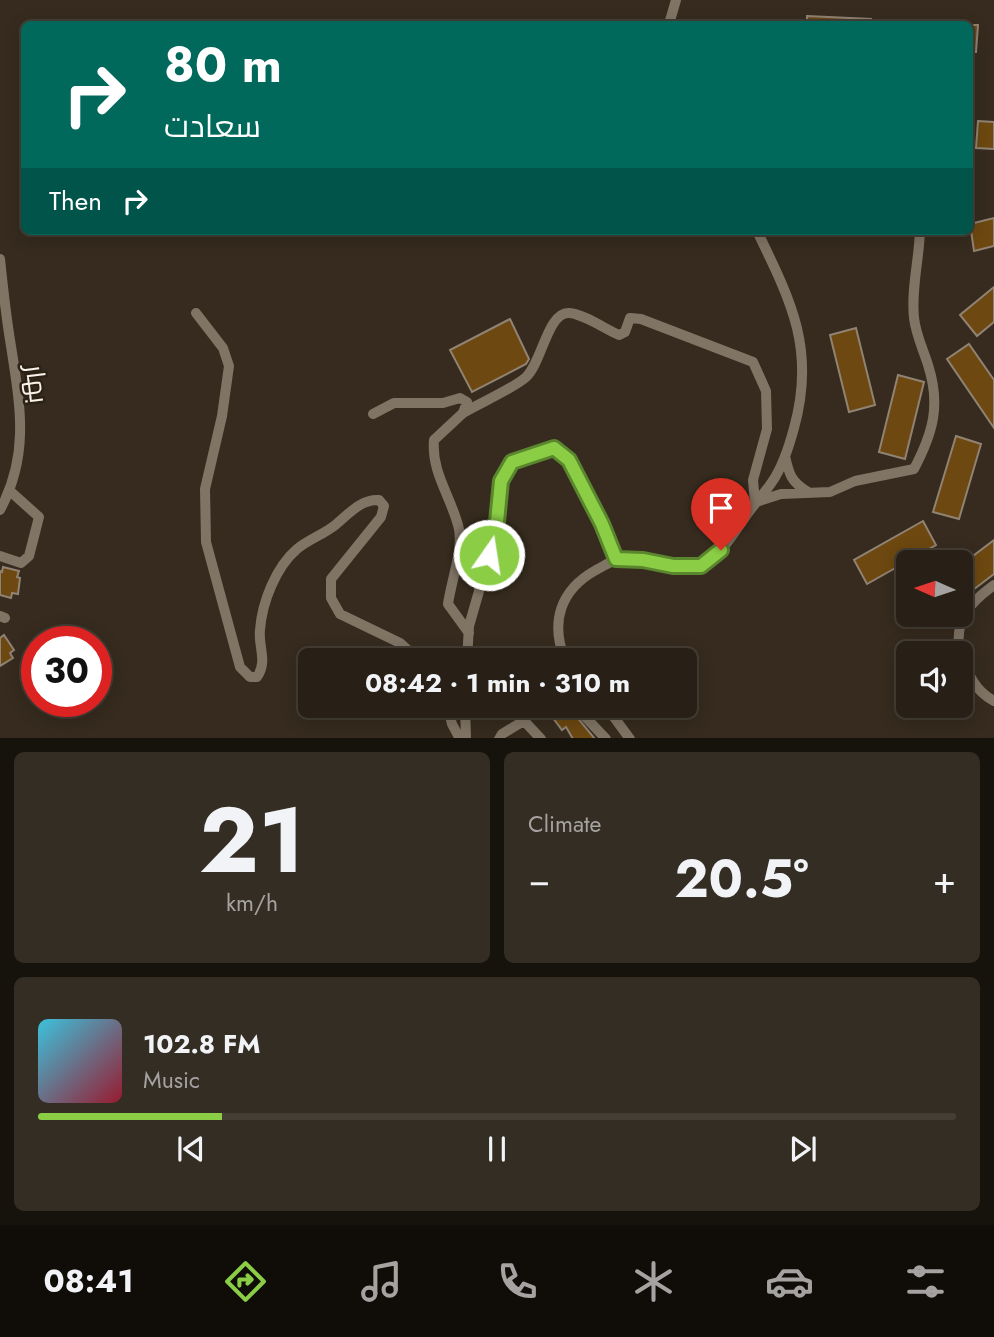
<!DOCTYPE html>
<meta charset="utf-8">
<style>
:root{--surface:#282016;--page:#342d23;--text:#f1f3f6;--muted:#a5a3a1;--line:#443e35;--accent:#8bce46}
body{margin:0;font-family:Jost,Cairo,sans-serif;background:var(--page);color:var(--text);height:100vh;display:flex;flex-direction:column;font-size:26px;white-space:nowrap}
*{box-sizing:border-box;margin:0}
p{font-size:23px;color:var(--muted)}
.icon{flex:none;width:38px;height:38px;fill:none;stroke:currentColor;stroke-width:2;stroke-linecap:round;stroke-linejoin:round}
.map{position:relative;height:738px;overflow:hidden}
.drawer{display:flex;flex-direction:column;gap:14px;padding:14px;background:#16120c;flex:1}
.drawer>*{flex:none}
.banner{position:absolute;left:21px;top:21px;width:952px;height:214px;border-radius:10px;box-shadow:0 4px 18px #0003,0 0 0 2px var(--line);background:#00695c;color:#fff;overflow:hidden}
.needle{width:46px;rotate:273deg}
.controls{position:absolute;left:896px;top:550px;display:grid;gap:14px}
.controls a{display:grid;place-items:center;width:77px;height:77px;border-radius:10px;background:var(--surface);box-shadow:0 4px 18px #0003,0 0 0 2px var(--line);font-size:35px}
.speed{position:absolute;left:21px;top:626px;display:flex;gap:14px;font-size:35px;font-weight:700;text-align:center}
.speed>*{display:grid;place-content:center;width:91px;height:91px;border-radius:50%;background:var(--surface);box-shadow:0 4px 18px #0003,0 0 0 2px var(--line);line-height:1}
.speed .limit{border:10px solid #d22;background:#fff;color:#111}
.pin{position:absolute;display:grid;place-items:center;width:60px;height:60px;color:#fff;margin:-72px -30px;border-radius:50% 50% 50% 0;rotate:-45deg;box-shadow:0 0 7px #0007}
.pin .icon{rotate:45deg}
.me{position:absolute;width:77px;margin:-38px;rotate:13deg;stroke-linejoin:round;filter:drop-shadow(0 0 5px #0008)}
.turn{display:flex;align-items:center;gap:24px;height:147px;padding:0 28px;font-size:32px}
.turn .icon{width:91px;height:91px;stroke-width:2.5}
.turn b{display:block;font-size:49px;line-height:60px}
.then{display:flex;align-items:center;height:66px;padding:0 28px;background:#0003;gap:14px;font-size:26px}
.big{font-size:52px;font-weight:700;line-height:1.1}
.drawer .tile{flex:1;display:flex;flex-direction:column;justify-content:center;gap:10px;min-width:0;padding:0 24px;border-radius:10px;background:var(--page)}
.drawer .dial{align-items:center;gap:0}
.dial b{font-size:91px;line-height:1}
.song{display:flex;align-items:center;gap:21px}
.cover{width:84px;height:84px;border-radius:10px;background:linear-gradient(135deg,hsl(190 70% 55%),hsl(350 70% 35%))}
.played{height:7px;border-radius:4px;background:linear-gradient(90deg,var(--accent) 20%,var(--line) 20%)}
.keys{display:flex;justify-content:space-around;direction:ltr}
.heat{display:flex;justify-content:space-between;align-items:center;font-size:38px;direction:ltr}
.drawer .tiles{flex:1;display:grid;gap:14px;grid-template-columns:1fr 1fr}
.tile:last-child{grid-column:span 2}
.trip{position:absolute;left:298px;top:648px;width:399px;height:70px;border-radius:10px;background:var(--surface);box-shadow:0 4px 18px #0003,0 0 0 2px var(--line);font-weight:700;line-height:70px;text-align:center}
.tabs{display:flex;height:112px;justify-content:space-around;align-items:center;background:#100d09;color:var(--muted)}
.tabs .icon{width:49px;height:49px}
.tabs .current{color:var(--accent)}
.tabs b{font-size:32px;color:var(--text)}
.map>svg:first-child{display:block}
.building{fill:#6d4810;stroke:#908374;stroke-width:2}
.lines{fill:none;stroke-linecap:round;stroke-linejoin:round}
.minor{stroke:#807465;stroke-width:10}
.route-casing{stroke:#5a862e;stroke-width:18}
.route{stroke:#8bce46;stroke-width:12}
.labels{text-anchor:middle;stroke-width:5;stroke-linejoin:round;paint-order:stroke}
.street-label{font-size:26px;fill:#faf3eb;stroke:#2c2215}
</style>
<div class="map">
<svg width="994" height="739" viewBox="0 0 994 739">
<rect width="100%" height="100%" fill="#362b1e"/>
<path class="building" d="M807 16 871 19 870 24H807Z
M970 25H978L976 52H970Z
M978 121 994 122V149L976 148Z
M994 218V246L974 251 970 224Z
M994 287V322L977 336 960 315Z
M510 319 529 359 526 364 472 392 450 350Z
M856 328 875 405 849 412 830 335Z
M969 344 994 380V428L947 359Z
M898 375 924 382 905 459 879 452Z
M956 436 981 444 959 519 933 512Z
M923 521 936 545 867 584 854 560Z
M994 540V574L961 599V565Z
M3 567 19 571 17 577 20 578 18 594 12 593 11 598 0 595V571L2 572Z
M4 635 14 650 10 653 13 658 0 666V638Z
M550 705H567L595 739H573L566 727 562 730 550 714 554 711Z"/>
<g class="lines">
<path class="minor" d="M669 24 676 0
M0 259C3 288 6 317 11 346 20 405 30 454 0 510
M196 313 223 348 229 366 222 416 205 489 206 542 240 667 250 677H257C268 661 258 647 260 630 262 602 276 567 297 549 308 540 322 535 334 526 348 515 360 499 379 500L384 506 381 517 331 579V598L340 614 400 643 419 660
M463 413C480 403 512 389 525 378 542 364 547 312 569 313 584 314 605 329 619 335L625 332 630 318 641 319 753 362 766 391 767 429 753 480 755 503
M373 414 394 403H443L460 398 467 402 463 413 434 440C431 473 452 498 459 529 463 550 451 582 448 604L469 633
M785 456C789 474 791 482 808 492
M756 502 781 494 830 492 855 481 914 469C933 433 941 405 928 365 923 349 916 335 914 318 911 289 919 260 920 231
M0 556 21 563 29 556 39 517 10 491
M0 616 5 618
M960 653C954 620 968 604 994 585
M961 654C968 674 975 691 994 701
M467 660 469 626 496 532 501 481 512 462 554 448 569 460 602 524 616 559
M565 660C550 622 560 590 596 570 604 566 612 560 620 559 646 559 674 572 699 566 717 562 736 530 746 516 754 504 764 494 772 482 783 466 789 447 794 428 816 349 791 301 757 231
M447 705 452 724 460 739
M465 705 466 739
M574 705 606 739
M605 705 630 739
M499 739 502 734 522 722 527 724 541 739"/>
</g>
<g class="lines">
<g class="route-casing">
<path id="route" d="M489 555 496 532 501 481 512 462 554 448 569 460 602 524 616 559 643 560 673 566H701L721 550"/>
</g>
<use href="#route" class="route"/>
</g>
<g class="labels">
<g class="street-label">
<text transform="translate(37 384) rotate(83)" y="9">بهار</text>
</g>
</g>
</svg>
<div class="controls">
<a><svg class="needle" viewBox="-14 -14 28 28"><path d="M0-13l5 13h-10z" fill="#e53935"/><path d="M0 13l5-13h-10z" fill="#a5a3a1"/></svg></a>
<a><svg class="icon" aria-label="sound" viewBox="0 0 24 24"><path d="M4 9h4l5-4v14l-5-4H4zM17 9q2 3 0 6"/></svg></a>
</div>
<div class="speed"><div class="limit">30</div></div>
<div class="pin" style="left:721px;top:550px;background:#d93025"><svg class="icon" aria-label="arrive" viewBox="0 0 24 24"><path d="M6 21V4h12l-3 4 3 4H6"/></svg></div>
<svg class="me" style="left:489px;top:555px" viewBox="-20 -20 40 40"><circle r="17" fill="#8bce46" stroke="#fff" stroke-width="3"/><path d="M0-11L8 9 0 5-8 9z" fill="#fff"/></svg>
<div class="trip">08:42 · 1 min · 310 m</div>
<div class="banner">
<div class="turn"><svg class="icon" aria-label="right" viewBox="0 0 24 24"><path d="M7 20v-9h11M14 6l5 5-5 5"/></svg><div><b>80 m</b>سعادت</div></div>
<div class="then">Then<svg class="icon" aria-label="right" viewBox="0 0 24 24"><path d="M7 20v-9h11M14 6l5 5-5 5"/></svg></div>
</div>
</div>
<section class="drawer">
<div class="tiles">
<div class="tile dial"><b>21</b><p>km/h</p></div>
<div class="tile"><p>Climate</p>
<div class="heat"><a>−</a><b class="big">20.5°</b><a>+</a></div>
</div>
<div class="tile">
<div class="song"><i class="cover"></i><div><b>102.8 FM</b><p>Music</p></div></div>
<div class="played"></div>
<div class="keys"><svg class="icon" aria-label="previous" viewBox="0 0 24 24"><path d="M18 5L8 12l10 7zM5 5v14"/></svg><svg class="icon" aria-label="pause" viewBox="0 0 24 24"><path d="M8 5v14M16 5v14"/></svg><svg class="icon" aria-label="next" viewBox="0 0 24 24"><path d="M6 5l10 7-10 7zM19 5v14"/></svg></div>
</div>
</div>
</section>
<nav class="tabs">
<b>08:41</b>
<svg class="icon current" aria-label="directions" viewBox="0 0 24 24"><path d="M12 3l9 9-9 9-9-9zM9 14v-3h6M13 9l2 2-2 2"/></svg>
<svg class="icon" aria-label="music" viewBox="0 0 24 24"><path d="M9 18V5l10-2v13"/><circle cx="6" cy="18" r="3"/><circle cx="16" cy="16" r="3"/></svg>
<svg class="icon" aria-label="phone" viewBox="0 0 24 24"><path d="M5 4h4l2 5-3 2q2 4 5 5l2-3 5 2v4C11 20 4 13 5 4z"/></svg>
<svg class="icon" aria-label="climate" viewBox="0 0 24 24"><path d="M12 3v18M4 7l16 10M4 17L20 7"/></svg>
<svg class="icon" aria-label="car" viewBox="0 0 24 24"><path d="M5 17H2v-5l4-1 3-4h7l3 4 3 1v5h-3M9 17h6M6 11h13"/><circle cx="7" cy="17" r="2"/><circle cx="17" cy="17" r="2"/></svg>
<svg class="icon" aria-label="filters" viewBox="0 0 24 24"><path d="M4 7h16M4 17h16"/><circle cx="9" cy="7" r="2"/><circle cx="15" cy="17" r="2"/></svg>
</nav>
